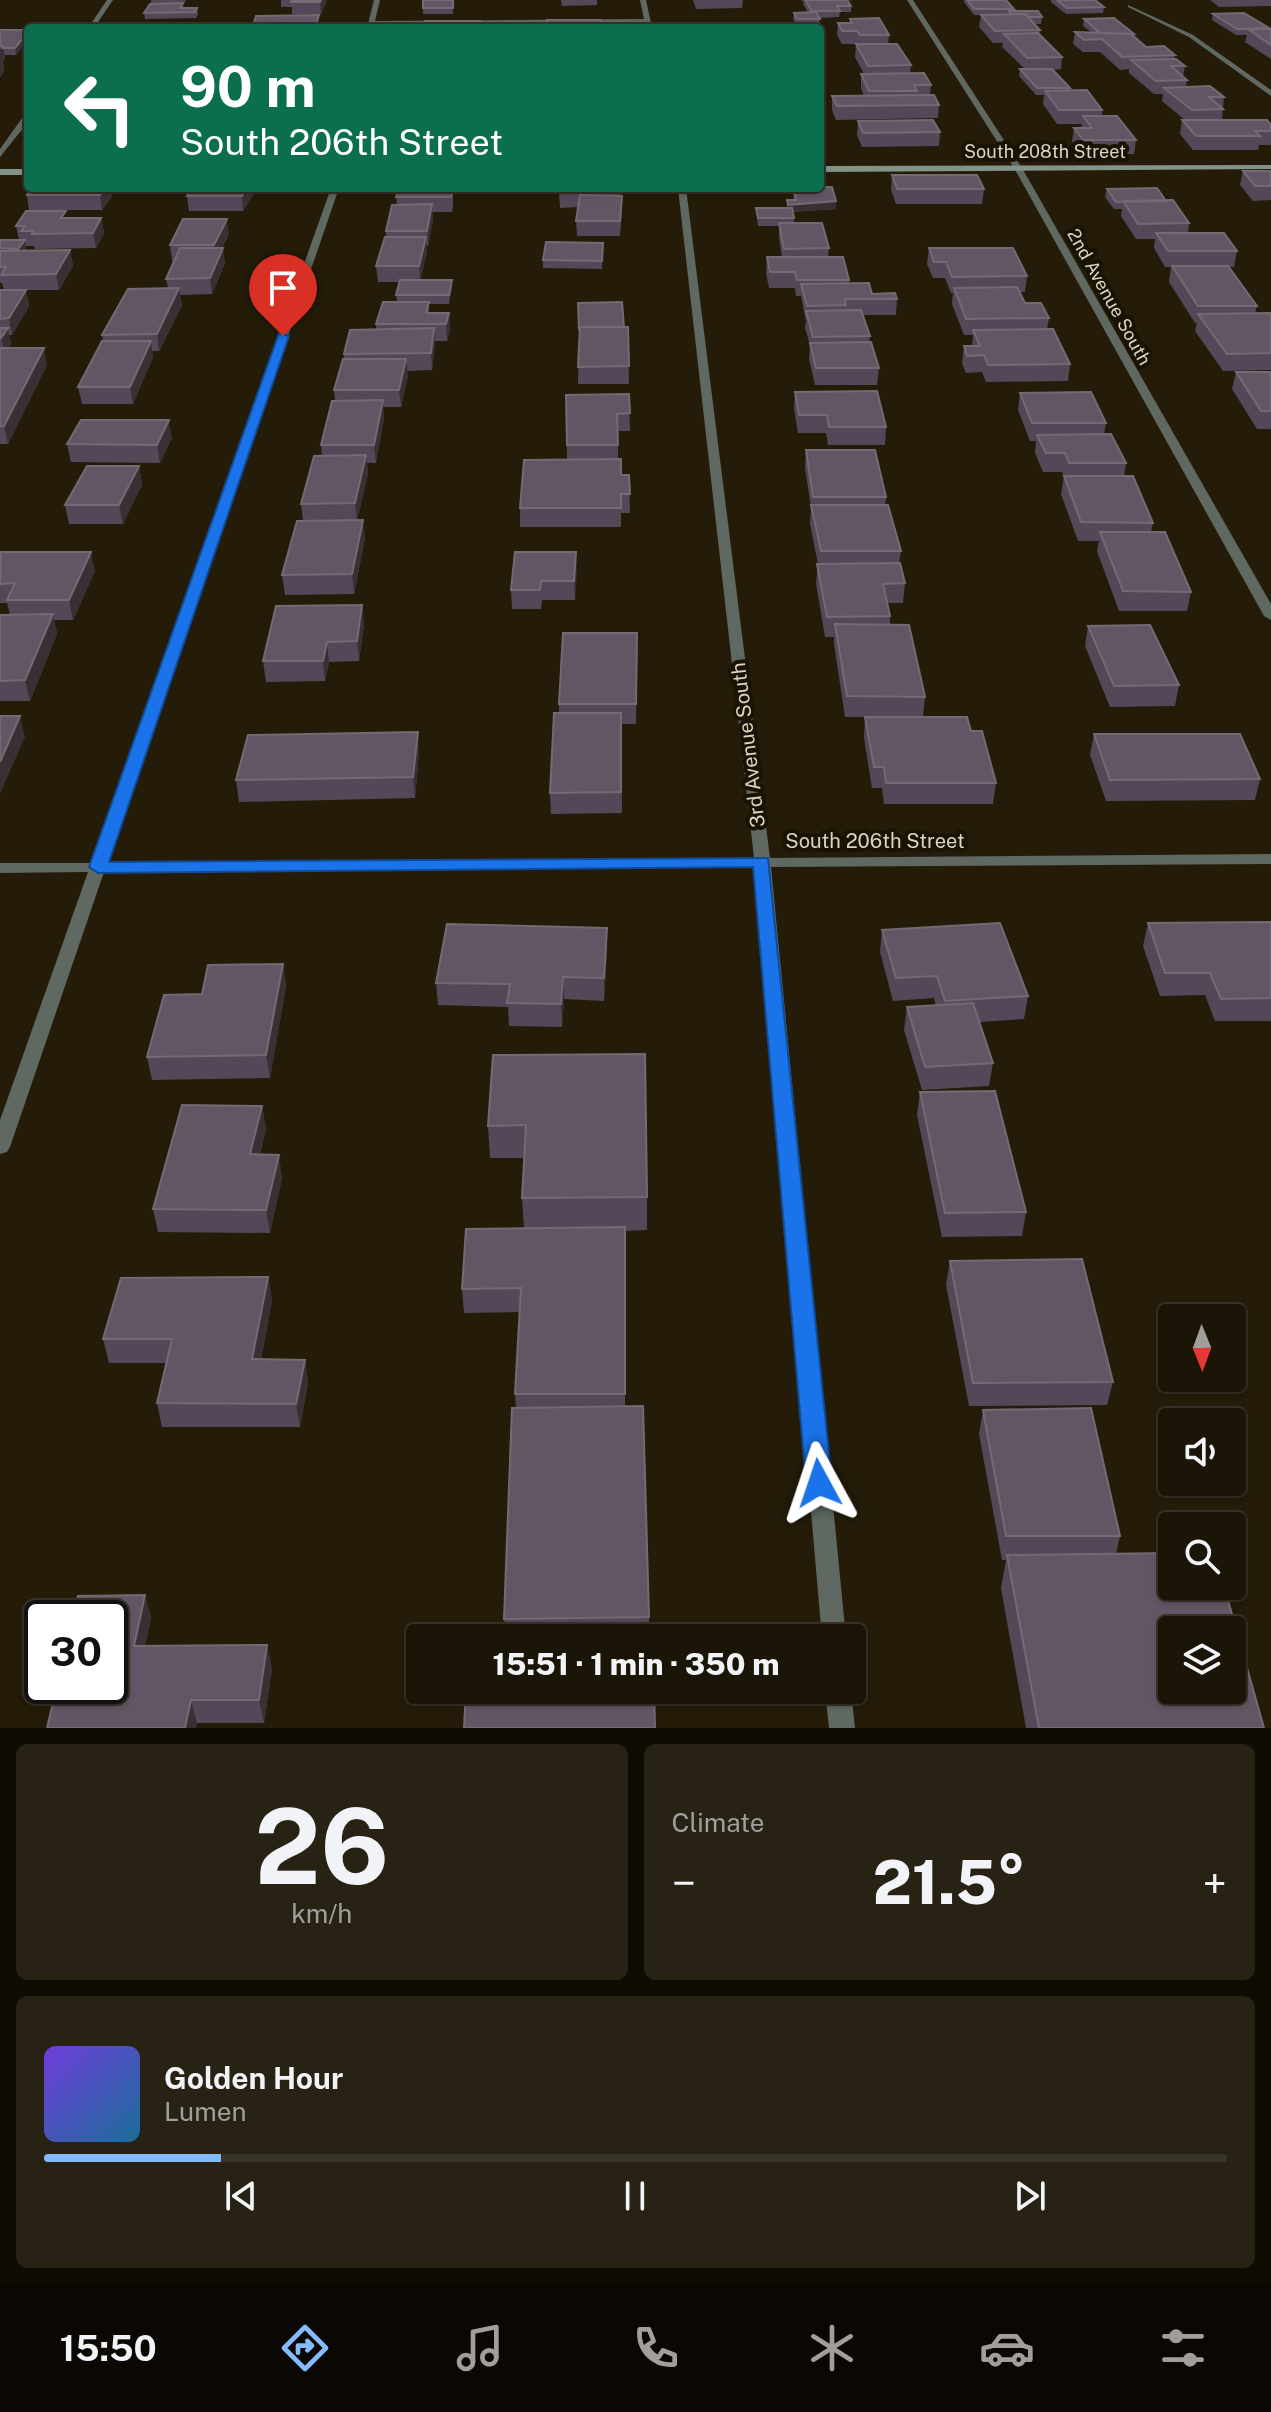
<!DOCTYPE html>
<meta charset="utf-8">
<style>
:root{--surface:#1b1507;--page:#282215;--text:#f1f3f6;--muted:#a09f9b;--line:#393428;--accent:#86bbfb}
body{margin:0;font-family:"Public Sans",sans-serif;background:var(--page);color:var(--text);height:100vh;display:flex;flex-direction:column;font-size:30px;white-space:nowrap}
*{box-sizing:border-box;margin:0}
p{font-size:26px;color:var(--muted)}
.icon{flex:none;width:44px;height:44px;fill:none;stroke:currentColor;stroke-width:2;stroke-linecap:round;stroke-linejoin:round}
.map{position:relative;height:1728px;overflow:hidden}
.panel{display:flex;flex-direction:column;gap:16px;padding:16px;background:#0f0c04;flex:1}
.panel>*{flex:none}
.guide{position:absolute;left:24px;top:24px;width:800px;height:168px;border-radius:8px;box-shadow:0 2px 6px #0004,0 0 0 2px var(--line);background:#0b6e4f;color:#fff;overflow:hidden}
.needle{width:52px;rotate:179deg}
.fabs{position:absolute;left:1158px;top:1304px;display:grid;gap:16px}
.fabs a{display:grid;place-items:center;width:88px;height:88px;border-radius:8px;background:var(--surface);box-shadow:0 2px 6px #0004,0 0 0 2px var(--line);font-size:40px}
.speed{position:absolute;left:24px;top:1600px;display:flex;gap:16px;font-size:40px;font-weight:700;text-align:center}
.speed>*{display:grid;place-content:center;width:104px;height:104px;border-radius:50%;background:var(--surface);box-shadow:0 2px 6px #0004,0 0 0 2px var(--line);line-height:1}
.speed .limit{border:4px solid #111;border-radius:12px;background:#fff;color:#111}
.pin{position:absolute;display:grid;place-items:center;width:68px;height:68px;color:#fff;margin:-82px -34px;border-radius:50% 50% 50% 0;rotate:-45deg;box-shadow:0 0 8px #0007}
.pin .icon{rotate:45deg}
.me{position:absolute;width:88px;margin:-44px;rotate:355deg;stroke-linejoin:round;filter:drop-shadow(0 0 6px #0008)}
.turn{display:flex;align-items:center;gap:28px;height:168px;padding:0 24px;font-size:36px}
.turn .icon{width:104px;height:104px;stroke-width:2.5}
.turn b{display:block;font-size:56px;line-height:68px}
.big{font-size:60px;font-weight:800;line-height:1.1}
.panel .widget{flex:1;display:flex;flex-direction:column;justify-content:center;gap:12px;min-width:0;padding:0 28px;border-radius:12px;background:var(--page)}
.panel .dial{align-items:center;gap:0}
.dial b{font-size:104px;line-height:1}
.song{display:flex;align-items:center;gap:24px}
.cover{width:96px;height:96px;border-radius:12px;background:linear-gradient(135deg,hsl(260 70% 55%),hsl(200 70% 35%))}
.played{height:8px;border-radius:4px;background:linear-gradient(90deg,var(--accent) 15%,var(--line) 15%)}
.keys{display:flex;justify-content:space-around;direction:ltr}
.heat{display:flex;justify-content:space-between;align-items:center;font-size:44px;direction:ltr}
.panel .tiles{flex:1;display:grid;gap:16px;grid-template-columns:1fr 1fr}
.widget:last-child{grid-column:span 2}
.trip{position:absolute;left:406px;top:1624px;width:460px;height:80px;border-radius:8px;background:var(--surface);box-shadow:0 2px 6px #0004,0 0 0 2px var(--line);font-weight:800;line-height:80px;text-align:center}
.tab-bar{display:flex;height:128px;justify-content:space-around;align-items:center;background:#0b0803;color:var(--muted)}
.tab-bar .icon{width:56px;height:56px}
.tab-bar .active{color:var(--accent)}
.tab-bar b{font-size:36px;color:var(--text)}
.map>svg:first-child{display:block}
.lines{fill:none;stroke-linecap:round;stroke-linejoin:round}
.street{fill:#5f6861;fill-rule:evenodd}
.secondary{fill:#849388;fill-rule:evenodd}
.wall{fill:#534857}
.shaded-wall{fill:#3a3033}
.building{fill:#615764;stroke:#746a73;stroke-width:2;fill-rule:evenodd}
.route{fill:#1a73e8;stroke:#114b97;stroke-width:2}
.labels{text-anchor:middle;stroke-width:8;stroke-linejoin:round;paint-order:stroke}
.far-street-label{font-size:18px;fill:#d9d4c8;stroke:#1a1302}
.street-label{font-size:20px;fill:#d9d4c8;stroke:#1a1302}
</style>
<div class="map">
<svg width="1271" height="1728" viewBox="0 0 1271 1728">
<rect width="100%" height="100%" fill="#241c09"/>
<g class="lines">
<path class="street" d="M107 0H113L94 28H88Z
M374 0H380L375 21 644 19 640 0H646L652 28H646L645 23 374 25 373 28H367Z
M907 0H913L1022 168 1271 604V620L1264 616 1014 168Z
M1128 5 1193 35 1271 90V96L1189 37 1128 7Z
M25 114H28V122L0 157V149Z
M331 188H339L107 862 754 858 678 188H686L770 858 1271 854V864L771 867 846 1638H822L755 867 104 872 10 1147 7 1152 0 1154V1120L88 872 0 873V863H91Z
M825 1690H851L855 1728H829Z"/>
<path class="secondary" d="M1271 165V169L820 172V166Z
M0 169H28V175H0Z"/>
</g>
<path class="wall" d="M151 0H186L183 5 184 8H197L198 14 196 18 145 19 144 13 151 4Z
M281 0H327L321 14H292V7H281Z
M423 0H453V14H423Z
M561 0H597V5L562 6Z
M693 0H743L742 8 696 9Z
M801 0H853L847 1 851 6V12H840L839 17 819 18 820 25H796L793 19 794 13 808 12 803 4 804 2Z
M964 0H1006L1014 9 1013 11 1042 17 1041 24H1034L1040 30 1039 35 1062 57 1061 69 1053 70 1070 88V90L1102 110V116L1136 140 1134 154H1081L1072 142 1074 128H1081L1082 124H1057L1043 104 1044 95H1036L1019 76 1020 69H1025L1002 47 1003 43H993L979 27 981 15H974L964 2Z
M1051 0H1095L1104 7 1103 13 1066 14 1051 2Z
M1210 0H1271V6L1219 7Z
M1213 14 1271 29V59L1245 42 1247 35H1236L1212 20Z
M850 19 889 35 888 44 911 65 910 74 931 85 930 95 939 105 938 118 836 120 832 110V96H864L861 88V74H864L855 57 856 44H857H842L837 35 838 23H850Z
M1084 19 1134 34 1133 36 1146 47 1175 55 1174 59 1185 66 1183 76 1187 80 1186 87 1224 97 1222 120 1271 125V145H1259L1258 150H1193L1180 134 1182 120H1185L1162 101 1163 94H1154L1129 73V69L1120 70 1100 52H1083L1073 44 1075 32H1091L1083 26Z
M0 30H28V40L16 55H5V59L3 62 4 72 0 77Z
M858 121 940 132 939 146 862 147 857 135Z
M1243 171H1271V200L1253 201 1240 185Z
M892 175 984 189 982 204H896L891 190Z
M32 188 112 196 102 210H29L27 195Z
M192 188H255V191L243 211H189L187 196Z
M620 188V196H622V211L620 236H577L576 221 578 207 560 208 559 193Z
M793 188 836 201V209L793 212 794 223 829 248 828 257 849 280V283L872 294 897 299 896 315H862L870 336 869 342 879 368 877 385H815L809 359 810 345 805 328 806 321 801 296H796L795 288H769L766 273 767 257H782L779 239V226H758L756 208H787V200H794Z
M1107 189 1166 201 1189 223 1188 233 1237 251 1234 267H1229L1257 306 1255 313H1271V370L1223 371 1195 331 1197 323H1195L1169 282 1171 267H1165L1154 248 1155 239H1136L1121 216 1122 209H1114L1105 197Z
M439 191H453V206L452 212H432L433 220 428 246H426L427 252 420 280H452V288L449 304H429V313H449L450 330 447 341H435L432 370 407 371 408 376 401 407H383L384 418 376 463H367L368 474 357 520 365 538 354 594 285 595 282 575 303 521 301 504 322 456 321 445 335 401 334 390 344 359V354L376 329V324L397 302 396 295 399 282H378L376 266 386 237V231L397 205 396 197Z
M67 218H101L104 233 96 248 35 249 34 246H26L24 251 70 250 73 266 59 290H26L29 306 12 335H9L11 345 9 348 47 365 8 444H0V290H4L2 283H0V240H19L16 226Z
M229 234 222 248 225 263 212 294 180 295 182 305 159 351H152L153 357 133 404H82L78 387 103 341 102 335 168 288 166 279 174 261H172L170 245Z
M603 243 602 269 543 268V260Z
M929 248 1027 276 1025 292H1019L1025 303 1049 318 1047 329 1070 364 1068 381 986 382 982 372 966 373 962 363 964 346H972L973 335H964L952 304 953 293H951L945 278H933L927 264Z
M578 303 624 327H628L629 384H578L579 338Z
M1236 372H1271V429H1257L1232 389Z
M795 392 886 427 885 445H828L826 433H798L794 409Z
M1020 393 1106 423 1104 434 1126 463 1124 476 1153 523 1151 532 1191 592 1187 611H1119L1097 551 1099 541H1078L1061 494 1064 476 1062 472H1043L1035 453 1036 441H1030L1018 410Z
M629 394 630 431H618V459L621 475H629L630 513H621V527H520V508L567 459 566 395Z
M172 438 160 463 71 462 67 444Z
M806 450 886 497 885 505 901 551 899 563 905 583 903 603H887L890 616V625L925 697 923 717 971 731 996 783 993 804H884L882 788H872L864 738 865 717H845L834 644V637H825L816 583 818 564 810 524 811 508 805 468Z
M139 466 142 485 123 524H69L65 505Z
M576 552 575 600H542L541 609H512L511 590Z
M0 554 95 571 73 620H54L57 634 30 701H0V615H10L7 603H0Z
M362 605 364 625 359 661 329 662 325 681 266 682 263 661Z
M1088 626 1179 685 1175 706 1110 707 1085 646Z
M637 633 636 724H621L622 813 551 814 550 793 559 713V704Z
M1094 734 1260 779 1255 800 1106 801 1090 755Z
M419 753 415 798 239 802 236 780Z
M1271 922V1021H1215L1205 995 1160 996 1143 946 1148 923Z
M882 930 1028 996 1024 1019 979 1022 993 1063 989 1086 922 1090 904 1030 907 1007 936 1006 934 998 893 1001 880 952Z
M607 950 604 1001 564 999 562 1027 509 1026 508 1007 438 1005 436 983Z
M283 964 286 986 270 1078 152 1080 147 1057 202 994Z
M493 1055 647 1197V1230L625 1231V1406L649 1617V1638H505L504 1619 516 1408 515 1394 520 1312 464 1313 462 1289 524 1228 522 1198 524 1158H490L488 1126Z
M920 1092 1026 1212 1022 1236 942 1237 917 1115Z
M262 1106 266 1129 260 1155 282 1178 270 1233 158 1232 153 1209Z
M950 1261 1113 1382 1107 1405 969 1406 946 1285Z
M268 1277 272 1301 261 1359 305 1360 308 1383 300 1427H162L157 1403 167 1363H109L103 1339Z
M983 1410 1120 1536 1116 1554 1264 1728H1026L1001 1588 1006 1560H1002L979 1434Z
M145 1595 151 1618 145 1646 267 1645 272 1669 264 1723H197L47 1728Z"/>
<path class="shaded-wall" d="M321 0H327L321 14 320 2Z
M319 15V28H315Z
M28 32V40L16 55 15 48Z
M3 46 5 59 3 62 4 72 0 77V50Z
M105 188H110L112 196 102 210 100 195Z
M246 188H255V191L243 211 242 196Z
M836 201V209L788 212V205Z
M432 204 433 220 428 246 427 231Z
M101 218 104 233 96 248 93 233Z
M227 219 229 234 216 261 214 245Z
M426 237 427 252 420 282 419 266Z
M25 240 26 248 20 257 18 249Z
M223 248 225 263 212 294 210 278Z
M70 250 73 266 59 290 56 274Z
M452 280V288L449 304V295Z
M179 288 182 305 159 351 157 334Z
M26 290 29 306 12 335 9 318Z
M449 313 450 330 447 341 446 324Z
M8 328 11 345 5 355 1 338Z
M434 328 435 345 432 370 431 353Z
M151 341 153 357 133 404 130 387Z
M44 348 47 365 8 444 4 426Z
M406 359 408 376 401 407 399 390Z
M383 400 384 418 376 463 374 445Z
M169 420 172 438 160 463 157 445Z
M366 455 368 474 357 522 355 503Z
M139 466 142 485 123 524 119 505Z
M363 520 365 538 354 594 352 574Z
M91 552 95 571 73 620 69 600Z
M576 552 577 571 575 600 574 581Z
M362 605 364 625 359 661 357 641Z
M53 614 57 634 30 701 25 680Z
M327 642 329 662 325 681 323 661Z
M20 716 25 737 0 794V762Z
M418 732 419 753 415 798 413 777Z
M607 928V950L604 1001V978Z
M283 964 286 986 270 1078 266 1055Z
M563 977 564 999 562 1027 561 1004Z
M262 1106 266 1129 254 1178 250 1154Z
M279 1155 282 1178 270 1233 266 1210Z
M268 1277 272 1301 257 1383 252 1359Z
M305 1360 308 1383 300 1427 296 1404Z
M145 1595 151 1618 140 1669 134 1646Z
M267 1645 272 1669 264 1723 259 1700Z
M191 1700 197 1723 196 1728H185Z"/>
<path class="building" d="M292 0H321L320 2H291Z
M423 0H453V8H423Z
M805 0H847L851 6H837L840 11H812Z
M967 0H1006L1014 9H974Z
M1057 0H1095L1104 7 1067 8Z
M183 3 180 8H197L195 12 144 13 150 4Z
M1009 11H1038L1042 17H1028L1025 14H1011Z
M816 12 820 19H797L794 13Z
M1244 13 1269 28 1237 29 1213 14Z
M1025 14 1040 30 995 31 981 15Z
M319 15 315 28H261L262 25H253L256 16Z
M879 18 889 35H860L857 31H842L838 23H852L850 19Z
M1114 18 1134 34 1100 33 1084 19Z
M547 20H601L603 28H548Z
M425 21H481L480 28H424Z
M1248 29H1271V45Z
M0 30H28V32L15 48H3V46H0Z
M1075 32 1131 34 1146 47 1164 46 1175 55 1122 57 1102 39 1084 40Z
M1038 33 1062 57 1027 58 1004 34Z
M856 44H897L911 65 868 66Z
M1176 59 1185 66H1171L1187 80 1156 81 1131 60Z
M1020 69H1052L1070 88H1037Z
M924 73 931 85H914L917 91H869L861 74Z
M1210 86 1224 97H1209L1223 109 1192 110 1164 88Z
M1087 90 1102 110H1059L1045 91Z
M934 95 939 105 837 106 832 96Z
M1083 116H1117L1136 140H1083L1074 128H1092Z
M933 120 940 132 863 133 858 121Z
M1182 120H1267L1271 125V131H1255L1260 136H1196Z
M1243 171H1271V186H1255Z
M892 175H977L984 189H897Z
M820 187H832L836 201 788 205 787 200H796L793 188Z
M32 188H105L100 195H27Z
M192 188H246L242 196H187Z
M399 188H435V191H453L451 197H396Z
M560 188H620V192L559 193Z
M1157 188 1166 201 1116 202 1107 189Z
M580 195 622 196 620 221H576Z
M1173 200 1189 223 1138 224 1123 201Z
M432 204 427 231H386L392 205Z
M756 208H792L794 218H758Z
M26 211H66L61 218H101L93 233 32 234 33 231H21L25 226H16Z
M183 219H227L214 245H170Z
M779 223H822L829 248 784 249Z
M1156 233H1224L1237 251H1168Z
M385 237H426L419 266H376Z
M0 240H25L18 249 0 248Z
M546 242 603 243 602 261 543 260Z
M180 248H223L210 278 166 279Z
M929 248H1013L1027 276 952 277 946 262H934Z
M70 250 56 274 1 275 6 267H0V251Z
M767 257H843L849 280H797L795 272H770Z
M1172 266H1228L1257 306H1198Z
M400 280H452L449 295H396Z
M869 283 872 294 895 293 897 299H845L846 305 807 306 801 284Z
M1017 287 1025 303H1041L1049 318 966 319 954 288Z
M179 288 157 334 102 335 128 289Z
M0 290H26L9 318 0 319Z
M383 302H429L426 313H449L446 324H376Z
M622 302 624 327H580L579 330 578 303Z
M861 310 870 336 813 337 806 311Z
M1271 313V353L1227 354 1198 314Z
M580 327H628L629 366 578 367Z
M0 328H8L1 338H0Z
M434 328 431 353 344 354 350 330Z
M1053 329 1070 364 988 365 984 355 967 356 964 346H980L973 330Z
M102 341H151L130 387H78Z
M871 342 879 368H816L810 343Z
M0 348H44L4 426H0Z
M343 359H406L399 390H334Z
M1236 372H1271V411H1261Z
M877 391 886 427H829L827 415H799L795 392Z
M1091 392 1106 423H1032L1020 393Z
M629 394 630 413 617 414 618 445H567L566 395Z
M383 400 374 445H321L332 401Z
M81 420H169L157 445 67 444Z
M1111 434 1126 463H1069L1065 453H1046L1037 435Z
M806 450H875L886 497H813Z
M366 455 355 503 301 504 314 456Z
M621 459V475H629L630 494H621V508H520L524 460Z
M87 466H139L119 505H65Z
M1064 476H1133L1153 523 1081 522Z
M811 505H888L901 551H821Z
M363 520 352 574 282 575 297 521Z
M1100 532H1165L1191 592 1123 591Z
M1 552H91L69 600H7L15 583 0 584Z
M515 552H576L574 581H541L540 590H511Z
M900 563 905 583 883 584 890 616 827 617 817 564Z
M362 605 357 641 327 642 323 661H263L276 606Z
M53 614 25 680 0 681V615Z
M835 624 909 625 925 697 847 696Z
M1150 625 1179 685 1114 686 1088 626Z
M563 633H637L636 704H559Z
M554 713H621V792L550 793Z
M0 716H20L0 762Z
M865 717H967L971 731H982L996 783H886L884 767H874Z
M418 732 413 777 236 780 248 735Z
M1094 734H1240L1260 779 1110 780Z
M1271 922V998L1221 999 1210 973H1165L1148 923Z
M1000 923 1028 996 945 1001 937 976 896 978 882 930Z
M447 924 607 928 604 978 563 977 561 1004 507 1003 510 984 436 983Z
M283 964 266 1055 147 1057 164 995 202 994 208 965Z
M973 1003 993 1063 925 1067 907 1007Z
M645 1054 647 1197 522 1198 526 1125 488 1126 493 1055Z
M995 1091 1026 1212 945 1213 920 1092Z
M182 1105 262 1106 250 1154 279 1155 266 1210 153 1209Z
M625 1227V1394H515L521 1288 462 1289 466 1229Z
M1082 1259 1113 1382 973 1383 950 1261Z
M268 1277 252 1359 305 1360 296 1404 157 1403 172 1339H103L121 1278Z
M643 1406 649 1617 504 1619 512 1408Z
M1091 1408 1120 1536H1006L983 1410Z
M1172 1553V1586H1224L1264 1728H1039L1007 1555ZM1172 1630H1232V1690H1172Z
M145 1595 134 1646 267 1645 259 1700H191L185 1728H47L57 1686H110V1618H73L78 1596Z
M466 1690H654L655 1728H464Z"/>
<path class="route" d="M279 333 289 336 109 862 768 858 832 1483 828 1490 819 1494 810 1490 806 1483 753 867 98 873 89 867Z"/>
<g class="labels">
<g class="far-street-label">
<text x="1045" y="158">South 208th Street</text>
<text transform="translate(1109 297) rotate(61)" y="6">2nd Avenue South</text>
</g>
<g class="street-label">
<text transform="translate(748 745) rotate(-97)" y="7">3rd Avenue South</text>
<text x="875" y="848">South 206th Street</text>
</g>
</g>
</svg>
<div class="fabs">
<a><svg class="needle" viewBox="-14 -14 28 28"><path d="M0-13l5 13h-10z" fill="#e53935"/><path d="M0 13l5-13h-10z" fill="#a09f9b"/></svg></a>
<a><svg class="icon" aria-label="sound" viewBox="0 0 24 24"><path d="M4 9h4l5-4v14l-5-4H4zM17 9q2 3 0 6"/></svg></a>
<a><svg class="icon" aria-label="search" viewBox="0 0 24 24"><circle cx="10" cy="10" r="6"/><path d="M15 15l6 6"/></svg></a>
<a><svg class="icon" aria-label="layers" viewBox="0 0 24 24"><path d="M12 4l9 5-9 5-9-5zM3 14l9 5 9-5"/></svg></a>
</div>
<div class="speed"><div class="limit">30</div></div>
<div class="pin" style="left:283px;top:336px;background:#d93025"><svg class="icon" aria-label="arrive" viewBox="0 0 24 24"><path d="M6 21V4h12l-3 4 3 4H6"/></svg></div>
<svg class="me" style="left:819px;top:1483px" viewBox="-20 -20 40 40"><path d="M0-17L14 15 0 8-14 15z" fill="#1a73e8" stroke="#fff" stroke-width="4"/></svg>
<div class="trip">15:51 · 1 min · 350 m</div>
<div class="guide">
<div class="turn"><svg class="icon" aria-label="left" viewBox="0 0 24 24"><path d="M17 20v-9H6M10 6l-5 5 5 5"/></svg><div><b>90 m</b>South 206th Street</div></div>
</div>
</div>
<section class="panel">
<div class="tiles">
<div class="widget dial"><b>26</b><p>km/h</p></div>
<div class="widget"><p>Climate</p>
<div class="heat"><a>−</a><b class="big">21.5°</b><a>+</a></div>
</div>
<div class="widget">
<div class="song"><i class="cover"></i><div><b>Golden Hour</b><p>Lumen</p></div></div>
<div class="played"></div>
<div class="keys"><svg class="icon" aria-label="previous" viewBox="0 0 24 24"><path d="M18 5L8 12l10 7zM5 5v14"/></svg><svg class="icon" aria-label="pause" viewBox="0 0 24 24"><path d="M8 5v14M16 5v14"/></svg><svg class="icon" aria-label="next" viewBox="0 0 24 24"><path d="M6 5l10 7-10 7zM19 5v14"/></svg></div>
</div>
</div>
</section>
<nav class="tab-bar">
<b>15:50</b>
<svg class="icon active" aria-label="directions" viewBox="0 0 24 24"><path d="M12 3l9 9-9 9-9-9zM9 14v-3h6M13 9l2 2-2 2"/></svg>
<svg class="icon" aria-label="music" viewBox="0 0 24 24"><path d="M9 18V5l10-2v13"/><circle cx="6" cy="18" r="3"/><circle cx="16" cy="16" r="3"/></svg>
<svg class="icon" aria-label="phone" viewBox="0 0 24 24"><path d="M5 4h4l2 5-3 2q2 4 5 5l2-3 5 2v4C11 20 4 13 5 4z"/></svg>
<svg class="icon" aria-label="climate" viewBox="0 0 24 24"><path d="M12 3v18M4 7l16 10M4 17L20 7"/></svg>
<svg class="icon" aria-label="car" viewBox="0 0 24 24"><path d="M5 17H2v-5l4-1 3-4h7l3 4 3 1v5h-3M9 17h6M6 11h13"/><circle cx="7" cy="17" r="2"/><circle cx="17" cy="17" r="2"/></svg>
<svg class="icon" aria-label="filters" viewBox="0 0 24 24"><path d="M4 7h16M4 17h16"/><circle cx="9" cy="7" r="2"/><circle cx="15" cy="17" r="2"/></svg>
</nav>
